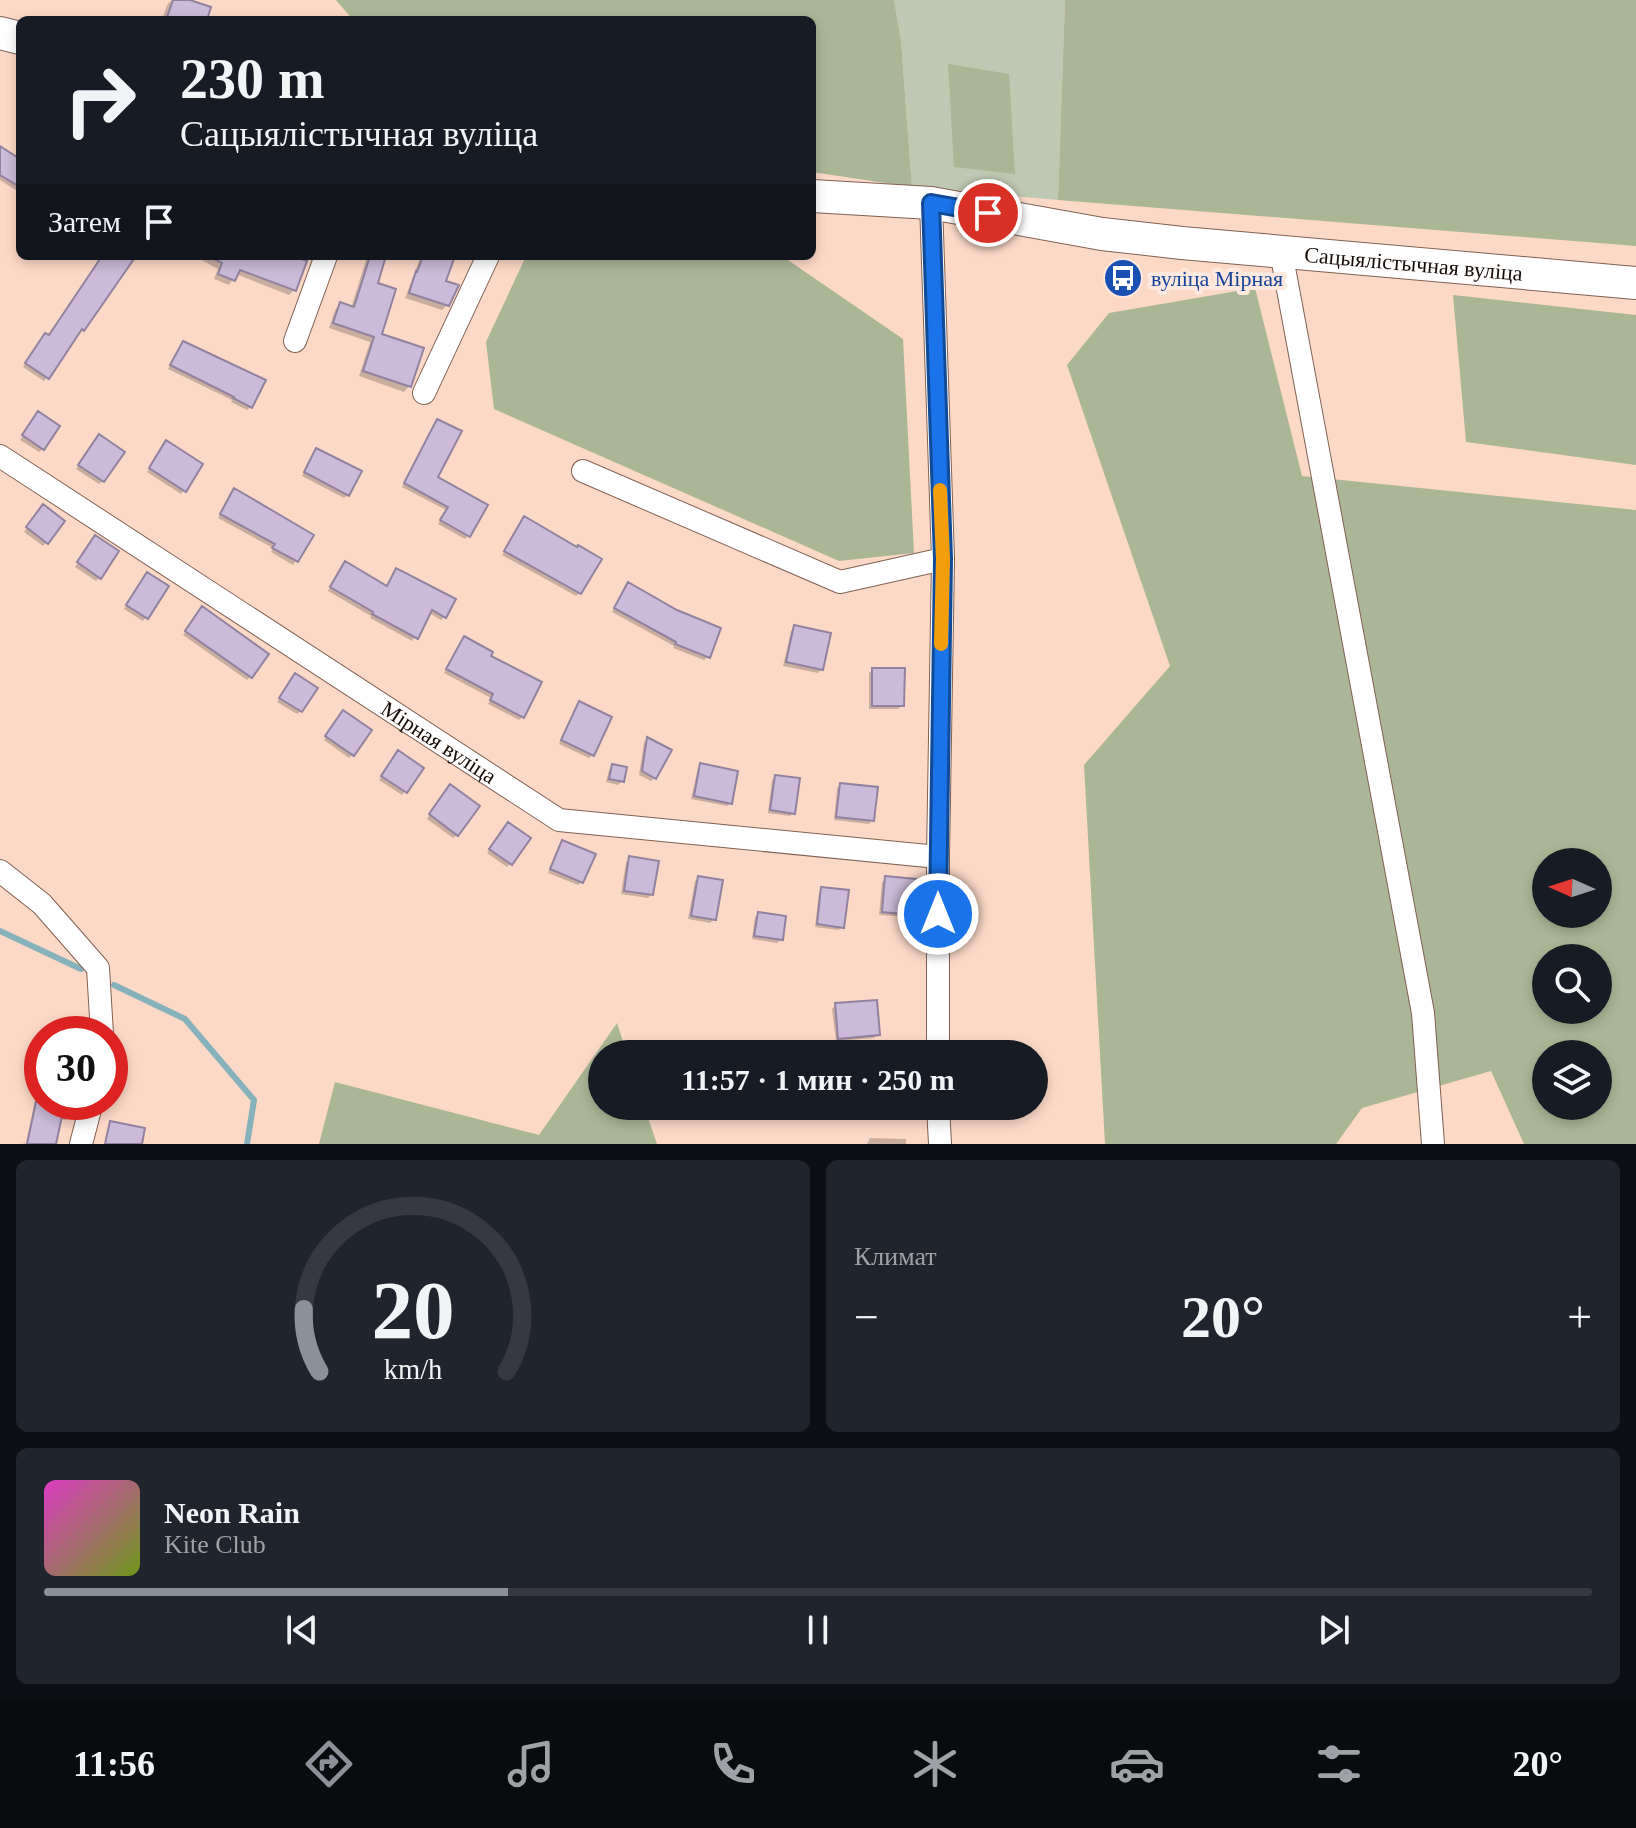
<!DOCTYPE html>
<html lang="ru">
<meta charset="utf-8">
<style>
:root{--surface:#171b24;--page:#20242c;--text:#f1f3f6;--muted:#9ea1a6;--line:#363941;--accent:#8c9099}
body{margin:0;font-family:"Times New Roman",serif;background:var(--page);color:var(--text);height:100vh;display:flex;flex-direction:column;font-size:30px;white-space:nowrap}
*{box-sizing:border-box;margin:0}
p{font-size:26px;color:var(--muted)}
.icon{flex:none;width:44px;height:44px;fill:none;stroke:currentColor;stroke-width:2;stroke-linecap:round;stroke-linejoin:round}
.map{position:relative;height:1144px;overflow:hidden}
.sheet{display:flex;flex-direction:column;gap:16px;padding:16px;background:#0d0f14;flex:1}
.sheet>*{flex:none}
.hud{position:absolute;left:16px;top:16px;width:800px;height:244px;border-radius:12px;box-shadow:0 4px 12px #0003;background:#171b24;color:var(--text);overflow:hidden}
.needle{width:52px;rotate:273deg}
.fabs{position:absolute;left:1532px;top:848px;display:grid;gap:16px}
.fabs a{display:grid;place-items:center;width:80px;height:80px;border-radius:50%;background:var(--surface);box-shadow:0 4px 12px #0003;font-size:40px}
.speed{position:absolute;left:24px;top:1016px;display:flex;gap:16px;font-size:40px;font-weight:700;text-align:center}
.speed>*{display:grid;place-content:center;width:104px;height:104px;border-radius:50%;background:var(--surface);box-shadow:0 4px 12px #0003;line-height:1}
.speed .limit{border:12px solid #d22;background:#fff;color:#111}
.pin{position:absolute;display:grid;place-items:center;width:68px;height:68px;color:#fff;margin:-34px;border:4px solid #fff;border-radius:50%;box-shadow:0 2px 8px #0007}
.me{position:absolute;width:88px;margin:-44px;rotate:0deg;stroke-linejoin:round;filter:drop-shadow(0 0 6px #0008)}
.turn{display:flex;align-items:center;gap:28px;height:168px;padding:0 32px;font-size:36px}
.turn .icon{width:104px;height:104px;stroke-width:2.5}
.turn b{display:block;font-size:56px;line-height:68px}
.then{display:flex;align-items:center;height:76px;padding:0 32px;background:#0003;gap:16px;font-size:30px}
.big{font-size:60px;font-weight:700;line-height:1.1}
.sheet .tile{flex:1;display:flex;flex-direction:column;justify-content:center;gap:12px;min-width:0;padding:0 28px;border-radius:12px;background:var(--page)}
.sheet .dial{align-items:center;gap:0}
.dial svg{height:208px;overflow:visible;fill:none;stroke:var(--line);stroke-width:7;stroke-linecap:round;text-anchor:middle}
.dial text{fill:var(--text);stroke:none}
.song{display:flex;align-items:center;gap:24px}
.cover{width:96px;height:96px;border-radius:12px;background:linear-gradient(135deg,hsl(310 70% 55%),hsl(80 70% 35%))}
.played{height:8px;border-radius:4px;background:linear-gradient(90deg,var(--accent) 30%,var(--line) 30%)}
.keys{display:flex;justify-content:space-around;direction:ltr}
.heat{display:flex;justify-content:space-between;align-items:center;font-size:44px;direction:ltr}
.sheet .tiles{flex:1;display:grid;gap:16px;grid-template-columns:1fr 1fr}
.tile:last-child{grid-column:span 2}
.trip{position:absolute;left:588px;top:1040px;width:460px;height:80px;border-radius:40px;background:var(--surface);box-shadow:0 4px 12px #0003;font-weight:700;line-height:80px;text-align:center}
.dock{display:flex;height:128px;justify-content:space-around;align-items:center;background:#090b0e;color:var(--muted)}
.dock .icon{width:56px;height:56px}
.dock .selected{color:var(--accent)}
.dock b{font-size:36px;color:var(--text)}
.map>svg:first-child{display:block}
.green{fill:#bfc8b2}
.forest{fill:#aab695;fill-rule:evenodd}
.shadow{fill:#0003}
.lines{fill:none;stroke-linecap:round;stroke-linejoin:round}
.stream{stroke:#87b1bb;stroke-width:6}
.building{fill:#cbbad9;stroke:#93829f;stroke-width:2}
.minor-casing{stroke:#806152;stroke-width:24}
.secondary-casing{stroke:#806152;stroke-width:34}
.minor{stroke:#fff;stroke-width:22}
.secondary{stroke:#fff;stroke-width:32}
.route-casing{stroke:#114b97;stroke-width:20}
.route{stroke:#1a73e8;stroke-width:14}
.slow{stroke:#f59e0b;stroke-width:14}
.labels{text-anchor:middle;stroke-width:8;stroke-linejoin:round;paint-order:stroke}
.street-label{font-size:22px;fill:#170b06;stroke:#ffe9de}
.transit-label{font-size:22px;fill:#164399;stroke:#ffe9de;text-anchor:start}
</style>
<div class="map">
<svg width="1636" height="1144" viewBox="0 0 1636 1144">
<rect width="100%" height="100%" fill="#fcd9c7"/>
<path class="green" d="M894 0H1065L1058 200 912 187 901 41Z"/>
<path class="forest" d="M336 0H894L901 41 912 187 812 172V20H353Z
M1065 0H1636V246L1058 200Z
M948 64 1009 74 1015 174 954 167Z
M526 256H782L903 339 914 553 839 561 494 409 486 342Z
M1255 288 1302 476 1636 510V1144H1524L1491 1071 1362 1108 1336 1144H1105L1084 765 1170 666 1067 365 1109 313ZM1546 862H1598V914H1546ZM1546 958H1598V1010H1546ZM1546 1054H1598V1106H1546Z
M1453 295 1636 315V465L1466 442Z
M617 1023 627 1054H602V1106H644L657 1144H319L335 1082 539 1135Z"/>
<path class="shadow" d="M172 0H183L205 20H162L167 5Z
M0 148 20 161V193L0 180Z
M103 256H133L44 381 23 367 42 339 48 337Z
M194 256H306L294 290 289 295 236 274 229 285 214 279 218 269Z
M364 256H384L375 284 379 335 409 386 404 392 359 376 370 342 329 328 335 310 340 304 351 308 367 257Z
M421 256H453L443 282 448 304 442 310 405 298Z
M183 343 251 407 247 410 231 402 232 400 168 369Z
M35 417 43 449 39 452 20 440Z
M434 425 435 477 468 536 465 539 438 524 446 510 402 487Z
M96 440 103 481 99 484 76 469Z
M163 446 184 490 181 494 147 472Z
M317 450 348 495 344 498 302 476Z
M234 490 311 535 293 565 271 552 273 548 218 518Z
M40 510 63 521 43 546 24 532Z
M524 519 580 593 576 596 502 555Z
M92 541 99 578 96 581 75 567Z
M342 567 386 587 393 574 445 617 441 620 429 613 412 641 370 618 371 616 328 591Z
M144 578 166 587 143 621 124 609Z
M625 588 708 657 704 660 673 648 674 646 612 612Z
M199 612 251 676 247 680 183 635Z
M794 627 821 670 818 673 783 666 791 631Z
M461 642 522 717 519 720 488 704 491 698 444 673Z
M873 670 902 706 898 709H869V673Z
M292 679 301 711 297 714 277 702Z
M579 704 593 755 589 758 559 744 576 707Z
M340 716 352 755 349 758 324 740Z
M647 739 654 778 651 781 639 775 644 742Z
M395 756 421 768 402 795 379 780Z
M701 765 730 803 727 806 691 799 698 768Z
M613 766 622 781 618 785 606 782 609 770Z
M776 777 793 813 790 816 768 813 772 780Z
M841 785 872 820 869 824 834 820 837 788Z
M447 790 457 835 453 838 427 819Z
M504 828 510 864 507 867 487 853Z
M562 842 582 882 578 885 548 873 559 846Z
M630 858 652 894 648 898 621 894 626 862Z
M699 878 714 919 710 923 688 919 695 881Z
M886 878 911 914 908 917 879 915 882 882Z
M822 889 842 927 838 930 815 927 819 893Z
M758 914 781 940 777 943 752 939 755 917Z
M836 1005 878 1034 874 1038 836 1041 832 1009Z
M42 1079V1102H73L70 1117 66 1120 59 1119 54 1144H21L26 1143 39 1081Z
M716 1106H757L753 1112 716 1110Z
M870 1138 906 1139V1144H867Z"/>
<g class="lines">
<path class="stream" d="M0 931 81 969
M114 985 185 1019 254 1100 247 1144"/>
</g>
<path class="building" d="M173 0H190L211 7 207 20H166Z
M0 146 20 159V187L0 175Z
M102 256H136L84 331 82 329 49 379 25 363 45 333 49 335Z
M208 256H294L307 261 296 291 240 270 235 281 218 274 222 263Z
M370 256H386L378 283 396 289 382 334 424 348 411 387 363 371 374 337 333 323 340 302 354 307Z
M423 256H455L446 281 459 285 449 306 409 293 416 271 417 272Z
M183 341 266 380 252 408 233 398 234 397 170 365Z
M38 411 60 426 44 450 22 435Z
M437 419 462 431 438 477 488 505 470 537 440 520 448 507 404 483Z
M99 434 125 452 104 482 78 465Z
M166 440 203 464 186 492 149 468Z
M316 448 362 471 349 496 304 472Z
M234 488 314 535 298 562 272 548 275 544 220 514Z
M43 504 65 521 48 544 26 527Z
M524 516 577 547 578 545 602 559 581 594 504 551Z
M95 535 119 551 101 579 77 562Z
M345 561 387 586 396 568 456 599 446 618 432 610 418 639 372 614 373 612 330 587Z
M147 572 169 586 148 619 126 605Z
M628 582 677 610 721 628 710 658 675 644 676 642 614 608Z
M202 606 269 654 252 678 185 631Z
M794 625 831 633 823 670 786 662Z
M464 636 493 652 491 656 542 682 524 718 490 700 493 694 446 669Z
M872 668H905L904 706H872Z
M295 673 318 688 302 712 279 698Z
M579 701 612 717 594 756 561 740Z
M343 710 372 730 354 756 325 736Z
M647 737 672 750 656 779 642 771Z
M398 750 424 768 407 793 381 776Z
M700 763 738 771 732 804 694 796Z
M612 764 627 767 624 782 609 779Z
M775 775 800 778 795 814 770 810Z
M840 783 878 787 874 821 836 817Z
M450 784 480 806 458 836 429 814Z
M508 822 531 838 512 865 489 849Z
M562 840 596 854 583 883 550 869Z
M629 856 659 861 653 895 624 891Z
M698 876 723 880 716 920 691 916Z
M885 876 916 879 913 915 882 912Z
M821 887 849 890 844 928 817 924Z
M758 912 786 916 783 940 754 936Z
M877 1000 880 1035 838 1039 835 1003Z
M36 1102H65L56 1144H27Z
M110 1121 145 1128 142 1144H105Z"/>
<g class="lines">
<g class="minor-casing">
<g id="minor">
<path d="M931 203 943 559 938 857V1054"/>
<path d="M1281 252 1423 1013 1433 1144"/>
<path d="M295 341 326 256"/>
<path d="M424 393 488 256"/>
<path id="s1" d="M0 456 559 820 938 857"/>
<path d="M583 471 840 582 943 559"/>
<path d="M0 871 42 904 98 968 102 1034"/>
<path d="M938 1106 940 1144"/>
<path d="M81 1144 92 1102"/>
</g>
</g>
<g class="secondary-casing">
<g id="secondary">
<path d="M0 33 20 38"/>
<path id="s2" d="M812 196 931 203 1102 234 1182 243 1636 283"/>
</g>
</g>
<use href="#minor" class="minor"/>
<use href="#secondary" class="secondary"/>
</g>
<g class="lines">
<g class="route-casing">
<path id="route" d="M938 914 943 559 931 203 988 213"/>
</g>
<use href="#route" class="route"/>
<path class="slow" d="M940 490 943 559 941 644"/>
</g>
<defs>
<g id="bus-disc" transform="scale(2)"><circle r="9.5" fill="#1a4fb4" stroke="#ffe9de"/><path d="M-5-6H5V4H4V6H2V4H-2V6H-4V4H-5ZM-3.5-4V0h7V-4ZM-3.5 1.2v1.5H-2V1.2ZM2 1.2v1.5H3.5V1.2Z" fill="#fff"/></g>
</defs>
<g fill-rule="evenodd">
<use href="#bus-disc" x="1123" y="278"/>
</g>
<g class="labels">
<g class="street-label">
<text dy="8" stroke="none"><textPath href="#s2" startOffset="606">Сацыялістычная вуліца</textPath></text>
<text dy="8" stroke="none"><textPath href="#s1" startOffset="524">Мірная вуліца</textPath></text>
</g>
<g class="transit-label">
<text x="1151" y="286">вуліца Мірная</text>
</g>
</g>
</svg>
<div class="fabs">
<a><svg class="needle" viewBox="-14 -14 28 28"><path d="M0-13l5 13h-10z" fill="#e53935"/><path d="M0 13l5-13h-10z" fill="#9ea1a6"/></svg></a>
<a><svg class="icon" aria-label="search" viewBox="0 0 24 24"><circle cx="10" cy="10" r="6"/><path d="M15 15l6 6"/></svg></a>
<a><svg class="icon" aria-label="layers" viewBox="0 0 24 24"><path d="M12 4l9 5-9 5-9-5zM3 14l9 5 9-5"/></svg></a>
</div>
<div class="speed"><div class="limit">30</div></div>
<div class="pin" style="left:988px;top:213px;background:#d93025"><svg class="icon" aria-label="arrive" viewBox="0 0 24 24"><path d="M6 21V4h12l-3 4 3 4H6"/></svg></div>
<svg class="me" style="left:938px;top:914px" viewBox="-20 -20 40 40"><circle r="17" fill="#1a73e8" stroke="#fff" stroke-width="3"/><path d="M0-11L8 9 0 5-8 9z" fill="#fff"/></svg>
<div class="trip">11:57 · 1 мин · 250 m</div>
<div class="hud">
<div class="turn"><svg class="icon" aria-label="right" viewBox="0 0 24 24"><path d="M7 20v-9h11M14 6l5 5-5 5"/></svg><div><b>230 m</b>Сацыялістычная вуліца</div></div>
<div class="then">Затем<svg class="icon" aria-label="arrive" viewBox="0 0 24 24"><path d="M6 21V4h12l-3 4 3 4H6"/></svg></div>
</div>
</div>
<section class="sheet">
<div class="tiles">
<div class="tile dial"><svg viewBox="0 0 100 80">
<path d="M14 69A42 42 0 1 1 86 69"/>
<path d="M14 69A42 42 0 0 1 8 45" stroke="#8c9099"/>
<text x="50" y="56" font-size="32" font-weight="700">20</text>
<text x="50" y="72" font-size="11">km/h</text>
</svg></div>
<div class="tile"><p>Климат</p>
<div class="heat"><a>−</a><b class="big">20°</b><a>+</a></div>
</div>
<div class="tile">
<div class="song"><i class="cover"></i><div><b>Neon Rain</b><p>Kite Club</p></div></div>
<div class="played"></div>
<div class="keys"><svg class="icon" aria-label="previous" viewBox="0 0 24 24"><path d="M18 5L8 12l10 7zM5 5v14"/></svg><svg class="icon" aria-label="pause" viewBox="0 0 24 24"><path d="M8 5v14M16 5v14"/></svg><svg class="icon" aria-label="next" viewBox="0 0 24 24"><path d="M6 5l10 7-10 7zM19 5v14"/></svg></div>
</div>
</div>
</section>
<nav class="dock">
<b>11:56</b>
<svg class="icon selected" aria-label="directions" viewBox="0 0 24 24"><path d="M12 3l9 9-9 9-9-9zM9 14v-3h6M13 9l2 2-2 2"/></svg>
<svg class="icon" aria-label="music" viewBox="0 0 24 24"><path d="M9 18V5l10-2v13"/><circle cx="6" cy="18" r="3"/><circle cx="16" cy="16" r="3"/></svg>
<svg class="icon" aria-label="phone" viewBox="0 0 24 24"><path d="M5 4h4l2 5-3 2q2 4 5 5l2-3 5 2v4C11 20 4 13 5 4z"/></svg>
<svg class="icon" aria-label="climate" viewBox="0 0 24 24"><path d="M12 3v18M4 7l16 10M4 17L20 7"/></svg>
<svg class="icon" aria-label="car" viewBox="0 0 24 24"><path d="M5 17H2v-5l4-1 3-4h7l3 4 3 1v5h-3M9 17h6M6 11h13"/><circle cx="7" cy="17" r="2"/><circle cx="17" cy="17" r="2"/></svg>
<svg class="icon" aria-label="filters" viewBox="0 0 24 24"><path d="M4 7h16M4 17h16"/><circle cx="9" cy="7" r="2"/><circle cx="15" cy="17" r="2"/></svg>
<b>20°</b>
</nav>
